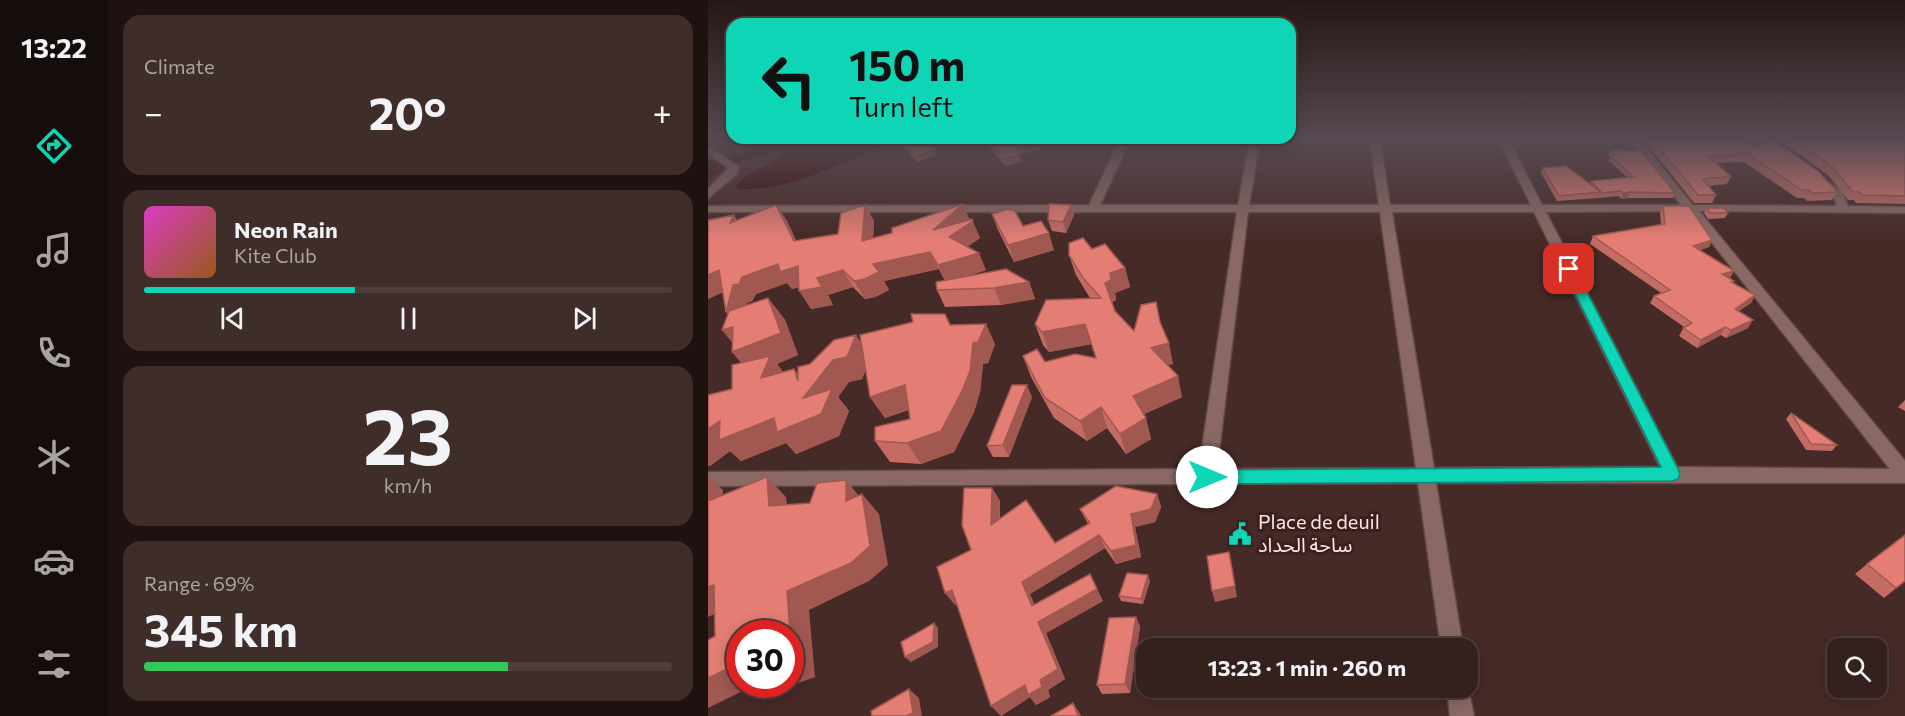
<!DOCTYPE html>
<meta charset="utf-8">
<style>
:root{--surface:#34201d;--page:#3f2d2a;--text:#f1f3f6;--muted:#a9a3a4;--line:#4e3e3b;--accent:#0ed5b5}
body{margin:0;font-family:Commissioner,"Noto Sans Arabic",sans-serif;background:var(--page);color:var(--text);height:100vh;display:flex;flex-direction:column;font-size:22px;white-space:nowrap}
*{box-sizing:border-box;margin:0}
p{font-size:20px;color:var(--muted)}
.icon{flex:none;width:33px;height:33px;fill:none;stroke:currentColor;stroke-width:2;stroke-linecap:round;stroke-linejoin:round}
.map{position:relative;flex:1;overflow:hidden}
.details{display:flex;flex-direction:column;gap:15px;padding:15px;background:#1d1210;width:600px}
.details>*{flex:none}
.hud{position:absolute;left:18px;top:18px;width:570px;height:126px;border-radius:18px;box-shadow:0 3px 15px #0003,0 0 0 2px var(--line);background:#0ed5b5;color:#111;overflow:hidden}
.controls{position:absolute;left:1119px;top:638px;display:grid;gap:12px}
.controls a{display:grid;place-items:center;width:60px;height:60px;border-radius:12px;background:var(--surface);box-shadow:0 3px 15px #0003,0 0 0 2px var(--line);font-size:30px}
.speed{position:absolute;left:18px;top:620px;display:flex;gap:12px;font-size:30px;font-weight:700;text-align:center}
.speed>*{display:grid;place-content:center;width:78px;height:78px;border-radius:50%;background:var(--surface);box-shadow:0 3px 15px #0003,0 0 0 2px var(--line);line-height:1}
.speed .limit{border:9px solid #d22;background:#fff;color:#111}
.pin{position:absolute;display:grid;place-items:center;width:51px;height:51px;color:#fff;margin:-26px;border-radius:12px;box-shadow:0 3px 9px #0006}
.me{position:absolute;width:66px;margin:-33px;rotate:90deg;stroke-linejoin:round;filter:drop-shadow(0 0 4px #0008)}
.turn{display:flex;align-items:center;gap:21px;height:126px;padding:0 24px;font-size:27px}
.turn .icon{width:78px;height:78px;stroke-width:2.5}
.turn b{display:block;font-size:42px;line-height:51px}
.big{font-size:45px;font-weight:700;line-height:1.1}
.details .card{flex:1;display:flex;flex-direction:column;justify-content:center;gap:9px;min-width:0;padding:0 21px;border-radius:18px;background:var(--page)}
.details .dial{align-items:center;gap:0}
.dial b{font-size:78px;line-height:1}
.song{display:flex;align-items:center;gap:18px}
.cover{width:72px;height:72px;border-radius:9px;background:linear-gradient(135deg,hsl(310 70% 55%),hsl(30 70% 35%))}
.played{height:6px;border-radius:3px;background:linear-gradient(90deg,var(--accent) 40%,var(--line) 40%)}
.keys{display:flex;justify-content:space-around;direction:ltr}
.heat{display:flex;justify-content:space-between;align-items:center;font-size:33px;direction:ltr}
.charge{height:9px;border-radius:4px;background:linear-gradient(90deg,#34c759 69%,var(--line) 0)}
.trip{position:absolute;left:428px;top:638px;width:342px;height:60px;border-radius:18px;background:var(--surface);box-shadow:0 3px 15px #0003,0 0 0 2px var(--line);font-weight:700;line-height:60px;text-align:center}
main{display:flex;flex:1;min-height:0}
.tab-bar{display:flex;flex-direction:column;width:108px;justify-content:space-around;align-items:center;background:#150d0c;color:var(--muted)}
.tab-bar .icon{width:42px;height:42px}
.tab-bar .current{color:var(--accent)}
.tab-bar b{font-size:27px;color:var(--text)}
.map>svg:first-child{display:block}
.water{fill:#3b0a09}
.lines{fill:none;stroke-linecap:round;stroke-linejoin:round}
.minor-casing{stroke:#624947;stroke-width:3}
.minor{fill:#8a6965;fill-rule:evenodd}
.wall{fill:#c46c64}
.shaded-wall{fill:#a05851}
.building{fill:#e47d74;stroke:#a05851;stroke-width:1.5}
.route{fill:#0ed5b5;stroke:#098a76;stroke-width:1.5}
.labels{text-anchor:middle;stroke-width:6;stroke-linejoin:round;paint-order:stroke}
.near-poi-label{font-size:20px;fill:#fbe8e5;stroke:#3c201d;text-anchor:start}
</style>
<main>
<nav class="tab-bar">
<b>13:22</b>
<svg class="icon current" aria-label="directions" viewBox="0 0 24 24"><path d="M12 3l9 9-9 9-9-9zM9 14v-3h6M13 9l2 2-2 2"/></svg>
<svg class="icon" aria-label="music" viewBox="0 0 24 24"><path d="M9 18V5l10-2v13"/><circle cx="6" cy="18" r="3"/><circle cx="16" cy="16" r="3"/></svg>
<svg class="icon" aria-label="phone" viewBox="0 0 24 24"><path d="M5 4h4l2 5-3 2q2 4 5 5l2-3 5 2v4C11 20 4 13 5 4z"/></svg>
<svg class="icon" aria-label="climate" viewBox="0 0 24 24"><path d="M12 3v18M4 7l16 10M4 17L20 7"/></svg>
<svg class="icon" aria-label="car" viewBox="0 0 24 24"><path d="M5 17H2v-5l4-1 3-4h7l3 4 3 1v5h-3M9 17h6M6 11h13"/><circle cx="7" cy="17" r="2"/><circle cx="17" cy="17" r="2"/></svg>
<svg class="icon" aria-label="filters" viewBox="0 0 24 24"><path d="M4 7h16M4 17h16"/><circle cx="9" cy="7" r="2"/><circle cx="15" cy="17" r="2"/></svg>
</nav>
<section class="details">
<div class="card"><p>Climate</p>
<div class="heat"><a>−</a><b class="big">20°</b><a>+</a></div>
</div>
<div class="card">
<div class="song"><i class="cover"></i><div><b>Neon Rain</b><p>Kite Club</p></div></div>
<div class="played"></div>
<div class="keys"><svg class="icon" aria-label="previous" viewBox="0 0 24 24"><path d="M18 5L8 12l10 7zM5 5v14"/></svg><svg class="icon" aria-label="pause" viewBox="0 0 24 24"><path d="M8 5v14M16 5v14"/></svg><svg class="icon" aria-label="next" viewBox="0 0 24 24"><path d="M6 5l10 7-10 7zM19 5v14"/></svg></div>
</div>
<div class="card dial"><b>23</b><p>km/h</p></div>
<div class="card"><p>Range · 69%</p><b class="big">345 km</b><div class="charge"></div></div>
</section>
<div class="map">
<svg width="1197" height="716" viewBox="0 0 1197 716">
<rect width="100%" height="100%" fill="#462a27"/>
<path class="water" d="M78 140H189C139 160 84 192 29 189L28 186C41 170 62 166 77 154L74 151 26 163 0 180V160L30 154Z"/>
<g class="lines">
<g class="minor-casing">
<path id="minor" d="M412 140H422L392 205H530L542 140H552L541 205H671L662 140H672L682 205H823L791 140H801L834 205H973L922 140H932L985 205 1129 206 1125 195 1109 180 1114 177 1134 192 1140 206 1197 207V213L991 211 1197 461V483H728L755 648H733L710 483 0 486V472L491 469 529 212H0V206L381 205ZM979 211 1182 469 969 467 838 212ZM540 212H672L708 468 509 469ZM684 212H826L952 467 726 468Z
M0 147 31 167 29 174 0 198V189L21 168 0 154Z
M759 681 766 716H742L739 687H759Z"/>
</g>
<use href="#minor" class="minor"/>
</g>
<path class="wall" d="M275 140H336L333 150 311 155 314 162 298 166Z
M374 140H411L407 144 376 145Z
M422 140H430L429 144H423Z
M936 140H1033L1129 192 1124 200 1099 201 1096 198H1089L1036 162 1007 163 1023 176 1019 184 1001 186 1008 195 1004 203H986Z
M1080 140H1195L1197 141V204L1148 203 1146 200H1140L1120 175 1077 144Z
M193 141 227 150 229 155 209 162 195 147Z
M902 150 967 193 965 198H920L913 199 911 196 892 198 891 197V198L849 201 833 173 834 168 882 184 883 181 919 177 901 161 902 157 900 155Z
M255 204 261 219 272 238 259 247 278 270 259 276 321 282 327 299 293 305 237 307 229 290 237 281 231 269 176 281 181 290 167 297 157 299 145 287 120 295 125 305 103 309 91 287 84 289 79 283 48 294 44 301 39 303 38 306 60 298 77 320 90 355 69 364 75 372 86 369 90 374 102 364 153 341 237 314 243 325 287 344 280 363 275 364 272 392 266 412 246 452 213 464 182 462 167 441 202 419 201 410 177 418 162 397 158 369 154 379 141 382 130 397 141 411 131 436 88 454 78 443 33 461 22 451 2 466H0V395L24 389 33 363 24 342 14 330 20 315 18 312 15 292 0 299V220H29L68 205 79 221 88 241 130 234 157 205 166 221 165 238 184 233Z
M363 205 366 215 358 233 344 231 340 220Z
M955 206 1004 240 1001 247 992 250 1026 271 1022 278 1026 281 1024 283 1047 295 1043 303 1030 311 1040 328 1018 338 1013 335 989 348 971 336 976 327 942 303 946 296 953 293 882 244 885 236 953 224 952 213Z
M998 208 1020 213 1017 218 1000 219 996 213Z
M284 214 315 226 346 250 306 262 290 230Z
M384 249 417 268 422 287 407 293 408 300 404 302 407 311 426 331 452 322 465 364 459 365 474 397 436 414 443 439 418 454 399 428 379 441 346 418 323 377 315 356 337 362 388 358 384 344 341 352 335 345 327 324 382 298 368 275 361 255Z
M324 397 301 457H285L279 446Z
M1197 400V411L1190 407Z
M1083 413 1129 445 1124 451 1098 450 1078 419Z
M284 488 292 501V519L347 543 380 524 372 509 449 494 453 507 447 522 427 527 433 557 408 564 397 548 322 594 326 605 395 601 338 633 357 679 340 690 342 697 328 705 322 697 293 716 249 604 247 605Z
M1159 564 1197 581 1176 598 1147 574Z
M442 581 435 604 413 601 411 596Z
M428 617 432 627 422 693 394 694 389 685Z"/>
<path class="shaded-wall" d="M332 140H336L333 150 310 155 308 148Z
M227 150 229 155 209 162 207 157Z
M311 155 314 162 298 166 295 159Z
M922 192 920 198 913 199 915 193Z
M255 204 262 221H265L272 238 249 254 225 230Z
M68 205 79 221 97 259 86 241Z
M157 205 166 221 164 259 154 241Z
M363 205 366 215 358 233 355 222Z
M26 215 37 232 22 223Z
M341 233 346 250 306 262 300 245Z
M1004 240 1001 247 981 253 985 246Z
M222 252 231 269 176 281 181 290 167 297 157 299 146 281 165 264Z
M271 253 278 270 238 283 230 265Z
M70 264 90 266 102 284 84 289 79 283 48 294 44 301 39 303 33 330 18 312 24 288 0 299V275L11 270 25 285 34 277Z
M417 268 422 287 407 293 408 300 402 303 397 283 402 273Z
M135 270 145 287 120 295 125 305 103 309 91 291 109 278Z
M1026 271 1021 279 1014 274Z
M321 282 327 299 293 305 286 288Z
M1047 295 1043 303 1022 317 1027 309Z
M60 298 77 320 90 355 69 364 80 378 71 400 43 375 24 352 31 350 14 330Z
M1045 320 1040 328 1018 338 1023 330Z
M278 324 287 344 280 363 275 364 272 392 266 412 246 452 213 464 199 443Z
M377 324 384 344 341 352 334 332Z
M1017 327 1013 335 989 348 993 340Z
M148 335 163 357 154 379 141 382 130 397 141 411 131 436 88 454 78 443 33 461 22 451 2 466H0V429L12 421 90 381 86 369 102 390 125 360Z
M461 343 465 364 447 368 443 348Z
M470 376 474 397 430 417 425 396Z
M197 385 210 406 177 418 162 397Z
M319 385 324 397 301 457 295 445Z
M393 407 399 428 379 441 372 421Z
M438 418 443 439 418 454 412 434Z
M0 476 15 490 13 525 0 514Z
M59 477 78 497 82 526 61 506Z
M138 480 155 501H138Z
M284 488 292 501 291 537 283 525Z
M154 494 171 514 180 565 161 581 101 610 107 677 77 688 71 684H82V633L79 591Z
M449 494 453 507 447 522 427 527 433 557 408 564 403 551 423 514Z
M391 535 397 548 322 594 332 617 324 606 314 582Z
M382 574 395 601 338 633 357 679 340 690 342 697 328 705 322 697 293 716 283 706 317 685 330 622Z
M440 575 442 581 435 604 433 599Z
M6 585 31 603 0 617V587Z
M527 586 529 597 507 602 504 591Z
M244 590 253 602 247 605 237 593Z
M428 617 432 627 422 693 417 684Z
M226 623 230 628V647L203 662 197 657Z
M32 663V684H49L0 708V678Z
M201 689 211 698 214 716H198Z
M365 703 371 712 373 716H370Z"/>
<path class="building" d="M199 140H221L227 150 207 157 193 141Z
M278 140H332L331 143 308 148 311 155 295 159Z
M945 140H1033L1047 147 1062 140H1064L1110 171 1129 192 1104 193 1101 190H1094L1040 154 999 156 1023 176 995 179 1008 195H990Z
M1086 140H1195L1197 141V196L1154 195 1151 192H1145L1125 167Z
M902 150 933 151 967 193 922 192 915 193 913 191 894 193 883 181 926 177 902 156H909Z
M858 166 893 192 851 196 834 168Z
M255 204 225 230 264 219 265 221 241 237 271 253 230 265 222 252 165 264 171 272 157 279 146 281 135 270 109 278 114 287 91 291 90 266 72 272 70 264 34 277 31 284 25 285 18 312 11 270 0 275V220L26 215 22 223 68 205 86 241 130 234 133 213 157 205 154 241 184 233V228Z
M341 204 363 205 355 222 340 220Z
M955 206H981L1004 240 985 246 1026 271 1014 274 1026 281 1023 282 1047 295 1027 309 1045 320 1023 330 1017 327 993 340 975 328 984 323 946 296 962 290 885 236 957 224Z
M998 208H1016L1020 213H1003Z
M300 209 307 211 315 226 333 221 341 233 300 245 284 214Z
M375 238 384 249 397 244 417 268 402 273 403 280 397 283 407 311 426 331 433 305 448 302 452 322 461 343 443 348 470 376 425 396 438 418 412 434 393 407 372 421 337 398 315 356 329 349 337 362 367 354 388 358 377 324 334 332 327 324 338 300 393 298 375 278 361 255V243Z
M298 269 321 282 286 288 229 290 228 282Z
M60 298 73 333 24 352 25 327 14 330 21 311Z
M203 314H237L242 325 278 324 270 342 265 343 262 371 254 391 233 431 199 443 167 441V427L202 419 197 385 162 397 152 335 205 322Z
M148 335 139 357 125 360 95 398 124 389 113 414 69 432 66 418 11 440 12 421 0 429V395L24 389V365L62 356 53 378 86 369 90 381V367L102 364 126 340Z
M304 385H319L295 445 279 446Z
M1083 413 1129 445 1103 444Z
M59 477 61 506 102 503 109 483 138 480V501L154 494 162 546 143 563 79 591 82 633H32V663L0 678V640L7 636 6 585 0 587V501Z
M408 486 449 494 443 509 423 514 428 545 403 551 391 535 314 582 324 606 382 574 389 589 330 622 350 669 332 680 334 687 320 695 317 685 283 706 244 590 237 593 229 567 263 550 254 525 256 488H284L283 525 318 500 347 543 382 523 372 509Z
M1197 535V581L1188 588 1159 564Z
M521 552 527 586 504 591 499 556Z
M419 573 440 575 433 599 411 596Z
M428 617 417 684 389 685 401 618Z
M226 623 225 642 197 657 193 642Z
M201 689 205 713 198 716H164L163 711Z
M365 703 370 716H343Z"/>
<linearGradient id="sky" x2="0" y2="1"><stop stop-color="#261715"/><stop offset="0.58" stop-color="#574a52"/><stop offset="1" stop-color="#574a52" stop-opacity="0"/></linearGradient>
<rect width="1197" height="240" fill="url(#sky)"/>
<path class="route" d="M861 266 867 269 970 469 972 474 970 479 964 481 499 484 494 482 491 477 494 472 499 470 953 467 855 269Z"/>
<defs>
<g id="civic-bare" transform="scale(1.8)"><path d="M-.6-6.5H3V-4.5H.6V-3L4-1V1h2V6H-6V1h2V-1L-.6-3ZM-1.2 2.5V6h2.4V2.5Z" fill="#0ed5b5" stroke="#3c201d" stroke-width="2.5" paint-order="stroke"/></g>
</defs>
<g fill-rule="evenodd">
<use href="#civic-bare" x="532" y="534"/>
</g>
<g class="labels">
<g class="near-poi-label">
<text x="550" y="529">Place de deuil<tspan x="550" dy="23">ساحة الحداد</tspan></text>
</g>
</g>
</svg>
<div class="controls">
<a><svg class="icon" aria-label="search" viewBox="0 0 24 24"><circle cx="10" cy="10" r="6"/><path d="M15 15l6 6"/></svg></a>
</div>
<div class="speed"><div class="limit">30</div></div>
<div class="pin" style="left:861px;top:269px;background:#d93025"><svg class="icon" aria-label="arrive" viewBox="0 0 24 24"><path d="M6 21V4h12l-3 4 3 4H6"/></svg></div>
<svg class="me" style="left:499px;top:477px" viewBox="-20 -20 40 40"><circle r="19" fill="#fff"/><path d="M0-13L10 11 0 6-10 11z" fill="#0ed5b5"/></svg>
<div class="trip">13:23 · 1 min · 260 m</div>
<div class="hud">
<div class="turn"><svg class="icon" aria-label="left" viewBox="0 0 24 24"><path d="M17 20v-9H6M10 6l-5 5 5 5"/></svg><div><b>150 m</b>Turn left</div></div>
</div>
</div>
</main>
